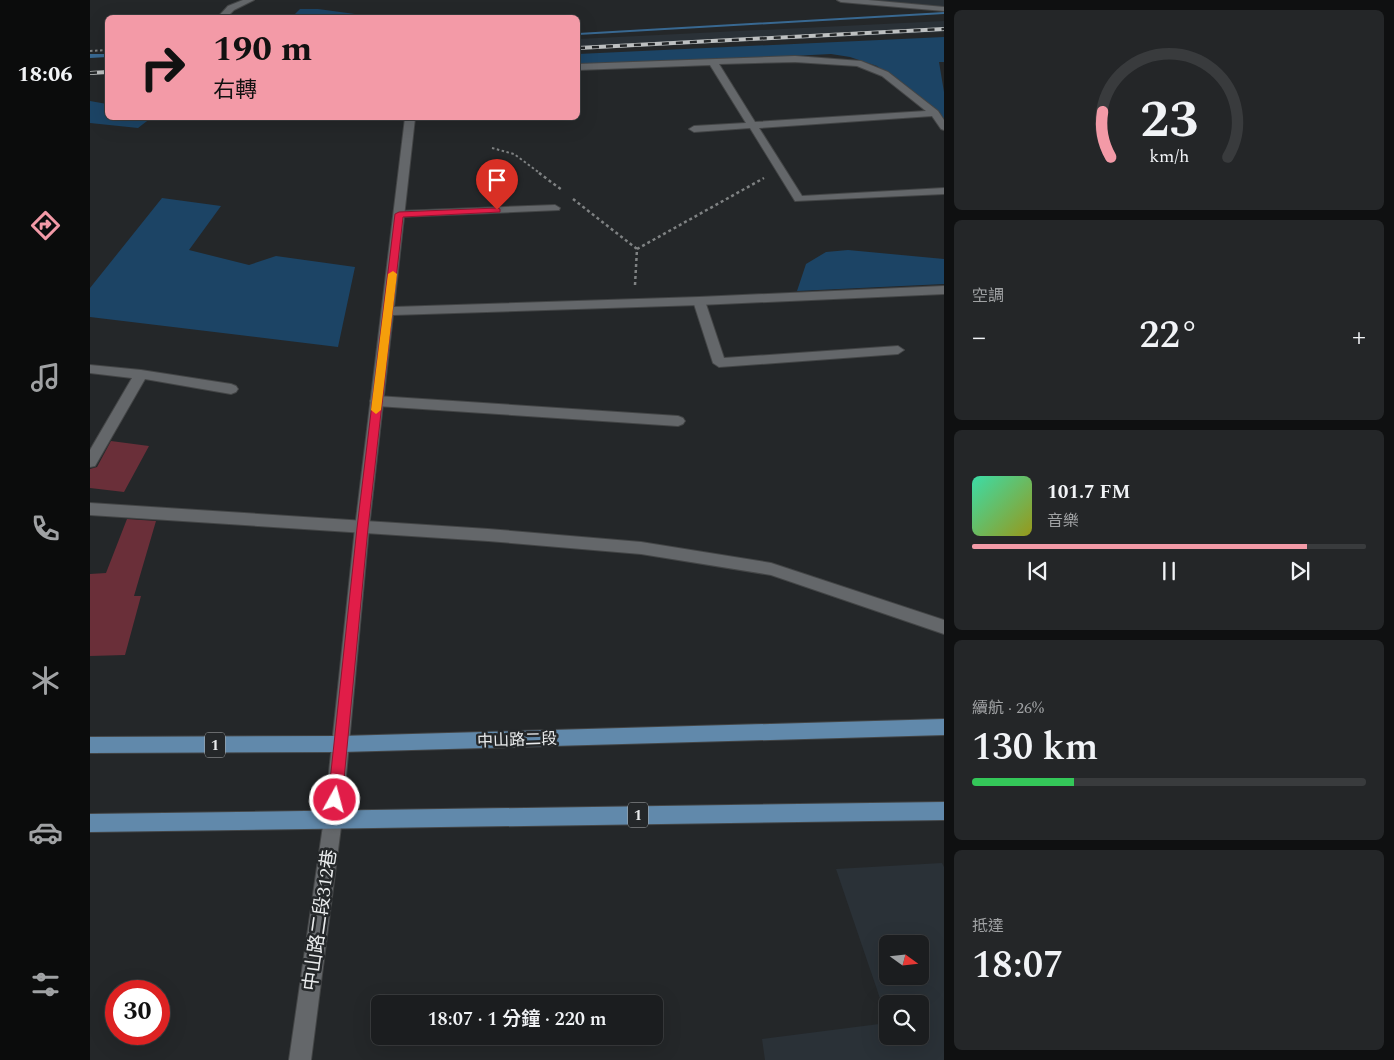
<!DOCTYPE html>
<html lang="zh-TW">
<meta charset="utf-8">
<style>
:root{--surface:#1b1d1f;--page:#242628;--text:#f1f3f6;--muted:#a0a2a4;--line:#393b3d;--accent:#f39aa7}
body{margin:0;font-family:Spectral,"Noto Sans TC",serif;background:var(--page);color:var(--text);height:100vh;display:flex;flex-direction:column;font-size:19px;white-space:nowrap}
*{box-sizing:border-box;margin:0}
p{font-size:16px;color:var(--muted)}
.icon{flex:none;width:28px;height:28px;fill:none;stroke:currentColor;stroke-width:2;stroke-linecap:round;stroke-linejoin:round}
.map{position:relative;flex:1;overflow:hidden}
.drawer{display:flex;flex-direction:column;gap:10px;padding:10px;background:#0f1011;width:450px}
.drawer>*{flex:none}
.guide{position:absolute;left:15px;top:15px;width:475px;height:105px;border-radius:8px;box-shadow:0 5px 20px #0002,0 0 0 1px var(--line);background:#f39aa7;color:#111;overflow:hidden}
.needle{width:32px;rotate:105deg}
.fabs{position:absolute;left:789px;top:935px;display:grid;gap:10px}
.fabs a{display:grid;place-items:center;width:50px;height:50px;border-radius:8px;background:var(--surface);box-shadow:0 5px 20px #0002,0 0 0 1px var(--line);font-size:25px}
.speed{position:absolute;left:15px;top:980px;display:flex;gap:10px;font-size:25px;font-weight:700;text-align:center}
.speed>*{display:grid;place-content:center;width:65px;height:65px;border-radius:50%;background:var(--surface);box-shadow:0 5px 20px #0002,0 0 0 1px var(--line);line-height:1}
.speed .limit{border:8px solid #d22;background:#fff;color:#111}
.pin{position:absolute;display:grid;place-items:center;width:42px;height:42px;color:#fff;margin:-51px -21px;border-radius:50% 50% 50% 0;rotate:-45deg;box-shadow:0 0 5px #0007}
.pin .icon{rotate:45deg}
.me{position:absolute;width:55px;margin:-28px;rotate:7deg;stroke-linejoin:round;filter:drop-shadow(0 0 4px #0008)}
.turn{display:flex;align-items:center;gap:18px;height:105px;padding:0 25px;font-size:22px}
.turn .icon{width:65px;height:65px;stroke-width:2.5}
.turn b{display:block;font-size:35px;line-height:42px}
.big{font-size:38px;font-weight:600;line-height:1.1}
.drawer .tile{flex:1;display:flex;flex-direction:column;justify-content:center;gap:8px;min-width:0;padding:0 18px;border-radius:8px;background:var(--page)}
.drawer .dial{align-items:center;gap:0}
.dial svg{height:130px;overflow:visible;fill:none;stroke:var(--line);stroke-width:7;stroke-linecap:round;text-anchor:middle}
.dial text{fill:var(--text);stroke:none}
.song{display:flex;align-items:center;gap:15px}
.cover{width:60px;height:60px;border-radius:8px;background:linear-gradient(135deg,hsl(160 70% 55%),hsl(60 70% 35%))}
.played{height:5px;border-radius:2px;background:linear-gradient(90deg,var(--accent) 85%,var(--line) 85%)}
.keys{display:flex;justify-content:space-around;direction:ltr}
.heat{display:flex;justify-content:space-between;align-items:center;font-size:28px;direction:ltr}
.charge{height:8px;border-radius:4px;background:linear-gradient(90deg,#34c759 26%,var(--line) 0)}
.trip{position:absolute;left:281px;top:995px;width:292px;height:50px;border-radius:8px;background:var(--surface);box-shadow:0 5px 20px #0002,0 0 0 1px var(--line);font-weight:600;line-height:50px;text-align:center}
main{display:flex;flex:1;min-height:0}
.dock{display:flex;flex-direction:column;width:90px;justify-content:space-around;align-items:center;background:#0b0c0c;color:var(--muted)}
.dock .icon{width:35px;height:35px}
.dock .current{color:var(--accent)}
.dock b{font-size:22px;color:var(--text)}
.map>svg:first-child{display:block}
.built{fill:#2a3137;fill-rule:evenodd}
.green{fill:#1c4465}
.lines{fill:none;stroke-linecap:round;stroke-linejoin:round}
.stream{fill:#386891;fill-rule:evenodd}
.building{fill:#6a2f39}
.lane-casing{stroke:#434546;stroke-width:2}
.street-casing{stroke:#434546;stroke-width:2}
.primary-casing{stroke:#434546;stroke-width:2}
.path-far1{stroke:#7f8283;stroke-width:2;stroke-dasharray:2.5 2.5;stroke-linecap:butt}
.path{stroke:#7f8283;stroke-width:2.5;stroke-dasharray:3 3;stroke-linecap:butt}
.lane{fill:#64676a;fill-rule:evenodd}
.street{fill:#64676a;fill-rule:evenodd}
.primary{fill:#6189ab;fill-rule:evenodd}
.rail-casing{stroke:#bdc0c1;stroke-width:4}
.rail{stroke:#242729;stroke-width:2.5;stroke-dasharray:7;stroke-linecap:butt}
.route{fill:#e11d48;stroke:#92132f}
.slow{fill:#f59e0b}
.labels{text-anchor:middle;stroke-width:5;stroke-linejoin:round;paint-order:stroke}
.shield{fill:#242729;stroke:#aeb0b2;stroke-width:1}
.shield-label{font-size:15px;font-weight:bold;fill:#e9ebec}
.street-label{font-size:16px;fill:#e9ebec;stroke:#242729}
.near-street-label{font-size:19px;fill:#e9ebec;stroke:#242729}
</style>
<main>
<nav class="dock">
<b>18:06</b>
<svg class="icon current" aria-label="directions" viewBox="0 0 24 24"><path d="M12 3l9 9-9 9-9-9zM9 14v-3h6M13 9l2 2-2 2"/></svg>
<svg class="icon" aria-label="music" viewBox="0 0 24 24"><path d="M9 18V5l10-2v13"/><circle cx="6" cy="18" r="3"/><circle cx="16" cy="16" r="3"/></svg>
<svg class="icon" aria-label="phone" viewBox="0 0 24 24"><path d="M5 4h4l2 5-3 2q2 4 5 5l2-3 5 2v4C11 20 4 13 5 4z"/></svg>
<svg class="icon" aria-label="climate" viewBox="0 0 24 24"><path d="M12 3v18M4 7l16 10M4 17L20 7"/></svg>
<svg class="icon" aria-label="car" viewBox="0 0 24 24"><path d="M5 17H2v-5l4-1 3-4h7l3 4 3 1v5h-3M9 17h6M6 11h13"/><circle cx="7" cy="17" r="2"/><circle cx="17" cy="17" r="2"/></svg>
<svg class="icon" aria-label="filters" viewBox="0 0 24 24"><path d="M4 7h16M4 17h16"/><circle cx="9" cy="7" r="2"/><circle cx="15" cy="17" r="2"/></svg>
</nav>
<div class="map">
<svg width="854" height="1060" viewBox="0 0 854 1060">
<rect width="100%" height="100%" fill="#242729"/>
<path class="built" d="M764 0H854V8Z
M854 21V32L488 50V39Z
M852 863 854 867V1060H675L672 1039 797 1023 798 1036H830V1004H798L797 1019 746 869ZM798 944H830V976H798Z"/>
<path class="green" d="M210 9H228L287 17H202Z
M854 37V62H849L854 92V119L849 120 787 66 760 57 741 54 488 67V54Z
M0 101 17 104 18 118H61L48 128 0 123Z
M72 198 131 206 99 250 159 265 186 256 265 267 248 347 0 317V288Z
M758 250 854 259V284L707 291 716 264 736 252Z"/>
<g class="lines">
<path class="stream" d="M854 12V14L488 35V33Z
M0 54H18V57L0 58Z"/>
</g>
<path class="building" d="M21 441 59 446 34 492 0 488V469L7 467Z
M37 519 66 521 44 596H51L35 655 0 656V574L16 573Z"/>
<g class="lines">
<g class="lane-casing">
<path id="lane" d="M153 0H164L144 10 136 18H127L138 6Z
M747 0H778L854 7V11L751 2Z
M705 56 771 61 798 72 848 111 854 120V130L851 129 842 116 669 128 712 196 854 188V194L705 201 660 128 604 132 599 129 604 126 656 123 620 65 488 70V64ZM705 62 767 66 792 76 836 111 665 122 629 64Z
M465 205 470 208 469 210 309 217 304 214 309 211Z
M609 297 615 301 634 358 808 346 814 350 808 354 629 367 623 363 603 301Z
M0 365 51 370 141 384 146 386 148 389 146 392 141 394 55 379 5 466 0 467V450L42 378 0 373Z
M287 396 588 416 593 418 595 421 593 424 588 426 287 406 282 404 280 401 282 398Z
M0 503 398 529 551 542 681 563 854 620V634L681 575 551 554 398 541 0 515Z"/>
</g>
<g class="street-casing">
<path id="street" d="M315 118H325L304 307 609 297 854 286V294L609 305 303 315 279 528 252 819 221 1060H199L234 819 265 528Z"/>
</g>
<g class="primary-casing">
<path id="primary" d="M854 719V735L251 752 0 753V737L251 736Z
M854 802V820L0 832V814Z"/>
</g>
<path class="path-far1" d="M0 51 18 50
M402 148 424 154 451 174"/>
<path class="path" d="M449 173 472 190
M483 199 547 249
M545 285 547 249 674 178"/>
<use href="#lane" class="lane"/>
<use href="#street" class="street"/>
<use href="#primary" class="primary"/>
<g class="rail-casing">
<path id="rail" d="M488 48 854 29
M0 73 18 72"/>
</g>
<use href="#rail" class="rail"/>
</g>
<path class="route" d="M407 208 410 209V212L313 217 278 528 252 800 250 804 245 807 240 804 238 800 267 528 305 214 309 212Z"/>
<path class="slow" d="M303 271 307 274 291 410 286 414 281 410 298 274Z"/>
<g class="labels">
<g class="shield">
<rect x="115" y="732.5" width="20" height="25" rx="4"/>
<rect x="538" y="802.5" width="20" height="25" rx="4"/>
</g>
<g class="shield-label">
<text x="125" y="750">1</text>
<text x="548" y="820">1</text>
</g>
<g class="street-label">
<text transform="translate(427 739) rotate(-2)" y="6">中山路二段</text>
</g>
<g class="near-street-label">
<text transform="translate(229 920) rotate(-82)" y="7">中山路二段312巷</text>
</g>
</g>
</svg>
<div class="fabs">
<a><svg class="needle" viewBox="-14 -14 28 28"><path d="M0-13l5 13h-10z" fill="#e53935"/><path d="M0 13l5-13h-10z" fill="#a0a2a4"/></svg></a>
<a><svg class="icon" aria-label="search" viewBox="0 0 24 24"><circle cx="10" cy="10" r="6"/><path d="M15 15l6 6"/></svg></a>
</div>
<div class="speed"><div class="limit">30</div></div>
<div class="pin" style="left:407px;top:210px;background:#d93025"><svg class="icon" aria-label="arrive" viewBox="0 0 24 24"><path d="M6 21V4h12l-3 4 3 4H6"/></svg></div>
<svg class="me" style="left:245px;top:800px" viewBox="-20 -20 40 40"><circle r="17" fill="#e11d48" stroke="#fff" stroke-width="3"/><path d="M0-11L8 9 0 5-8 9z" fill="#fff"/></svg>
<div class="trip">18:07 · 1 分鐘 · 220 m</div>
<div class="guide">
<div class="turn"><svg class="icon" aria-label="right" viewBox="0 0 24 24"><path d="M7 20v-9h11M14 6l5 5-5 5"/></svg><div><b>190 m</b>右轉</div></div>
</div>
</div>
<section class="drawer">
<div class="tile dial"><svg viewBox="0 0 100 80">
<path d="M14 69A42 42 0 1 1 86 69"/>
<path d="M14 69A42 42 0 0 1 9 41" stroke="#f39aa7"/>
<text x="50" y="56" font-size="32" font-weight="700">23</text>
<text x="50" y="72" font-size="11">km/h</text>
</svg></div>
<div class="tile"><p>空調</p>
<div class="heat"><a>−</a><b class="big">22°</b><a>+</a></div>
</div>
<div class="tile">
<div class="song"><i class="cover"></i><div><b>101.7 FM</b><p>音樂</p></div></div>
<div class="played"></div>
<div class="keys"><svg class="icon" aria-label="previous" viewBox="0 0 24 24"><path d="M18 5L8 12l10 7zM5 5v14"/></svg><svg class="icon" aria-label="pause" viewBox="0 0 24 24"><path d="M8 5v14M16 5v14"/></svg><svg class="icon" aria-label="next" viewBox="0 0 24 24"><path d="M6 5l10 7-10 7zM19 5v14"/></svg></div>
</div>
<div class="tile"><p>續航 · 26%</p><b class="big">130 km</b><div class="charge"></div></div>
<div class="tile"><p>抵達</p><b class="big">18:07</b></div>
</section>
</main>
